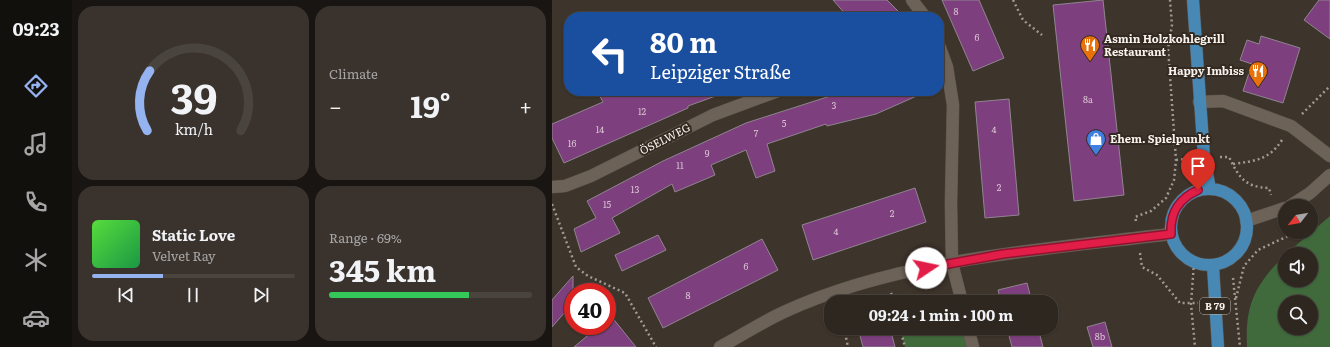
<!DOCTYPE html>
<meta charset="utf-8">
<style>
:root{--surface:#2e2720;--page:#3a332d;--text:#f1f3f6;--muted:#a7a5a5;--line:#49443e;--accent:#95b2f1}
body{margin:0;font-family:Literata,serif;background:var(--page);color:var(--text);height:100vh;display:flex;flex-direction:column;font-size:15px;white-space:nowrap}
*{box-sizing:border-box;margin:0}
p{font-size:13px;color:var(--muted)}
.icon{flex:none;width:22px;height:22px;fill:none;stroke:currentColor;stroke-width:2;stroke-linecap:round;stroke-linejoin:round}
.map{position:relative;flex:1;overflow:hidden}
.drawer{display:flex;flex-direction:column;gap:6px;padding:6px;background:#191512;width:480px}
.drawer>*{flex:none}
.banner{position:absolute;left:12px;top:12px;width:380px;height:84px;border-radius:16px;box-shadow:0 1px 3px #0004,0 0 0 1px var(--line);background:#1a4fa0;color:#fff;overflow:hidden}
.needle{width:26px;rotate:239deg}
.controls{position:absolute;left:726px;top:199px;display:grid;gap:8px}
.controls a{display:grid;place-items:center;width:40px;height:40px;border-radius:50%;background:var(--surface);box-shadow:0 1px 3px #0004,0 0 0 1px var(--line);font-size:20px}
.speed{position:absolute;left:12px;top:283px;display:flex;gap:8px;font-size:20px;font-weight:700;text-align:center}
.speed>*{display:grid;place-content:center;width:52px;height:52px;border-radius:50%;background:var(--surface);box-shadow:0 1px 3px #0004,0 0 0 1px var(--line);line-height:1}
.speed .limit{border:6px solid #d22;background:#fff;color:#111}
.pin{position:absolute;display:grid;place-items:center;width:34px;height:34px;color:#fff;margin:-41px -17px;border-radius:50% 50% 50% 0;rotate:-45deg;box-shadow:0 0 4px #0007}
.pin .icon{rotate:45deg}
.me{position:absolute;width:44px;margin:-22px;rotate:79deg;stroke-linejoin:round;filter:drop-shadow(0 0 3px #0008)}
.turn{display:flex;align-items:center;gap:14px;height:84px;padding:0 20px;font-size:18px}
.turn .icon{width:52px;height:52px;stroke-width:2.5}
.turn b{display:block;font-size:28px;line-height:34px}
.big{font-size:30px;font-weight:700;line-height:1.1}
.drawer .widget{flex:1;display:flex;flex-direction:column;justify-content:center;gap:6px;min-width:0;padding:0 14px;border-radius:16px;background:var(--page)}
.drawer .dial{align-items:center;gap:0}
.dial svg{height:104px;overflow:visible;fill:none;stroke:var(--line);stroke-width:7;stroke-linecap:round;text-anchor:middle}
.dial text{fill:var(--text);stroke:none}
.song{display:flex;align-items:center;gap:12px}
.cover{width:48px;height:48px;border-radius:6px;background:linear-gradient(135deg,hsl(110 70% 55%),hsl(140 70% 35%))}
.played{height:4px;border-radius:2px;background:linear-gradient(90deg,var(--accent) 35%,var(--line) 35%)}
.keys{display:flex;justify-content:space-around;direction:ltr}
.heat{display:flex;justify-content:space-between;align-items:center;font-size:22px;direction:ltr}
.charge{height:6px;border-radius:3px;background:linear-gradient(90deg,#34c759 69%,var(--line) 0)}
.drawer .tiles{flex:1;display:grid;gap:6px;grid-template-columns:repeat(2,1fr)}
.trip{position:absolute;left:272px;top:295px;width:234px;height:40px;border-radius:16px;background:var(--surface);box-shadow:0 1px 3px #0004,0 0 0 1px var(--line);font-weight:700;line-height:40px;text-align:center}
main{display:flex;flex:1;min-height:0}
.menu{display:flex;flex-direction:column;width:72px;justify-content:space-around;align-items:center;background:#12100d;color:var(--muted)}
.menu .icon{width:28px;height:28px}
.menu .current{color:var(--accent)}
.menu b{font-size:18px;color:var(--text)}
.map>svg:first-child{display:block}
.green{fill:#40693c;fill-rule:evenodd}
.building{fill:#7e3f7f;stroke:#908590}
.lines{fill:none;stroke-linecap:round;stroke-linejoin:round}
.service-casing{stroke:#5b534b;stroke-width:13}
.minor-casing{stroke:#5b534b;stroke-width:13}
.tertiary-casing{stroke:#5b534b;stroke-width:13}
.primary-casing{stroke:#5b534b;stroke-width:13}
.path{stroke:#a19a92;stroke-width:2.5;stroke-dasharray:2 3;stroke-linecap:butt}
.service{stroke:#6d6258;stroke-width:12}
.minor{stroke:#6d6258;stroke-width:12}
.tertiary{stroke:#6d6258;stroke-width:12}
.primary{stroke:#4888b5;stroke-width:12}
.route-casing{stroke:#92132f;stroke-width:10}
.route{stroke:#e11d48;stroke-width:7}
.labels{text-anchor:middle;stroke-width:4;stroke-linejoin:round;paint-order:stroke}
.number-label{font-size:9px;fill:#dac5d1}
.shield{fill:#332a21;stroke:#bdb6af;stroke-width:1}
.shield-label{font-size:10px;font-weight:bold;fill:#f8f2ec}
.poi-label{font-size:11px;font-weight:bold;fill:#f8f2ec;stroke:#332a21;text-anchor:start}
.street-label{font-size:11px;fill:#f8f2ec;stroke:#332a21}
</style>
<main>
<nav class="menu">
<b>09:23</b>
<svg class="icon current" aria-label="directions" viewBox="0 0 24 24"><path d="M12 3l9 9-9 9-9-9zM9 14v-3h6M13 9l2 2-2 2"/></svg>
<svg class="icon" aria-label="music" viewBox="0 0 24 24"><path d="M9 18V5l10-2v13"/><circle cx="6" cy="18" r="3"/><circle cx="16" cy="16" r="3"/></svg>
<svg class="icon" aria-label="phone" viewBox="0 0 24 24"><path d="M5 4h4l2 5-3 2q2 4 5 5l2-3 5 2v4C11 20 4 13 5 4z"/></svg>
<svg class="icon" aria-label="climate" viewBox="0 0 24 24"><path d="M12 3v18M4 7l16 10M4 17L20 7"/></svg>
<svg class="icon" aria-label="car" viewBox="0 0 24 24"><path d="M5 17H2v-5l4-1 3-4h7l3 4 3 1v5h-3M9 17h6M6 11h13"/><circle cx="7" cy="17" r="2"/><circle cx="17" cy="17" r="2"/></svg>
</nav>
<section class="drawer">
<div class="tiles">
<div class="widget dial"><svg viewBox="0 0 100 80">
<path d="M14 69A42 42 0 1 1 86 69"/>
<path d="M14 69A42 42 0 0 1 16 23" stroke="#95b2f1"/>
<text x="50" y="56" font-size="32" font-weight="700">39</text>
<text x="50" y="72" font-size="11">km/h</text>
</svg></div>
<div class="widget"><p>Climate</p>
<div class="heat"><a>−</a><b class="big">19°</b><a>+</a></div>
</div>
<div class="widget">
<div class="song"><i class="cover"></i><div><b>Static Love</b><p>Velvet Ray</p></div></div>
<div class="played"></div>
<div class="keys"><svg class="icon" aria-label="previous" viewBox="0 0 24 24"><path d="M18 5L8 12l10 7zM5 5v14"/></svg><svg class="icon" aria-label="pause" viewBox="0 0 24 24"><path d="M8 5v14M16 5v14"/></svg><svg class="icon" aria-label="next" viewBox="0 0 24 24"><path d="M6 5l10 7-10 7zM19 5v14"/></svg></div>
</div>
<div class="widget"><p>Range · 69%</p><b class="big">345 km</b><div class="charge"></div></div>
</div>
</section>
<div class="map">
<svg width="778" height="347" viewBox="0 0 778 347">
<rect width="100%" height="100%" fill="#3d342b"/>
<path class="green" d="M778 216V347H695C693 304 703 285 733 255V280H759V254H734ZM733 302H759V328H733Z
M348 328H416L421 347H353Z"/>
<path class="building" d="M281 0H335L352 17H296Z
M390 0H427L452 58 421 71Z
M551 0 572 195 522 201 501 5Z
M767 0H778V39L752 20Z
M709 36 748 48 731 103 691 91 700 64 688 60 695 40 707 44Z
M45 91H171L172 93 136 106V108L12 163 0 138V124L51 102Z
M294 91H376L324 114 275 126 274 124 215 144 223 171 204 178 194 150 159 165 163 175 123 192 120 184 60 218 68 233 29 252 22 229 44 218 35 201 111 161 194 123Z
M457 99 467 215 433 218 423 102Z
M363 188 374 222 261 260 250 225Z
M106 235 114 250 70 271 63 255Z
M210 239 226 270 111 328 96 298Z
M21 276V303L0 327V300Z
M475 283 480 302H449L446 290Z
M59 316 84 347H22L47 326H55V320Z
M553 322 560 347H541L535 327Z
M306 328H338L343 347H311Z
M455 328H486L491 347H460Z"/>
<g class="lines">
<g class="service-casing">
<path id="service" d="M647 102 671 101 739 126 778 156"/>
</g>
<g class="minor-casing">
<path id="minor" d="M360 0 373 17
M387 45 395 67 401 105 399 203 400 263 410 302
M0 187 13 186 39 176 161 115 226 91
M416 328 421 347"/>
</g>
<g class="tertiary-casing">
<path id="tertiary" d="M738 206 758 193 778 175
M694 221 733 208
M168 347C189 336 210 322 232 312 346 259 494 249 619 234"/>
</g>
<g class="primary-casing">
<path id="primary" d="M641 0 652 157 658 189
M619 227a38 38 0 1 1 76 0a38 38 0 1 1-76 0Z
M661 266 666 347"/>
</g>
<path class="path" d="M461 0 471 20 490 35
M750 114 778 86
M668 157H677C687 177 692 187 717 188L719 195
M624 160 635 159
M681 164C703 161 717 160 730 140
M0 204 24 267 36 276 73 293 104 347
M584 221 583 217 599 211 614 198 622 180 624 160 616 48 620 25 618 0
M588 253 590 267 605 275 628 303H646
M642 263 639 304 643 347
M681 278 688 347
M339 293 342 302
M684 298 692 266 706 250 736 236 734 232
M292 328 296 347
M348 328 353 347"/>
<use href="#service" class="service"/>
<use href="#minor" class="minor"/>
<use href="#tertiary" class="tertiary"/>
<use href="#primary" class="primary"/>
</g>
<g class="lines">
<g class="route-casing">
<path id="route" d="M374 268 451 254 619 234C618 213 626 199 646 190"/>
</g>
<use href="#route" class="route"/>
</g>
<defs>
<g id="restaurant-pin" transform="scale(1)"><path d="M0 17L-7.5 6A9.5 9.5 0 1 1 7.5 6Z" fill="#e8710a" stroke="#332a21"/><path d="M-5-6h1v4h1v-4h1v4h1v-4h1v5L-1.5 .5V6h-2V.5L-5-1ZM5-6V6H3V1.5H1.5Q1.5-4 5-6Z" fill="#fff"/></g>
<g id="shop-pin" transform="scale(1)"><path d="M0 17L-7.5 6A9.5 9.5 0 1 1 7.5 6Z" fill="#3f7fe0" stroke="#332a21"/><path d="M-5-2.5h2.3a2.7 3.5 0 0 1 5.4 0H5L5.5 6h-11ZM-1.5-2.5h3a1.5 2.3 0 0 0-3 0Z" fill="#fff"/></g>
</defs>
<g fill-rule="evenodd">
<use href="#restaurant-pin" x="538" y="45"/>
<use href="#restaurant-pin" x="706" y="71"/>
<use href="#shop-pin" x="544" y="139"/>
</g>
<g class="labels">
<g class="number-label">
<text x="404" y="15">8</text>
<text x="425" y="41">6</text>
<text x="536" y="103">8a</text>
<text x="282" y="109">3</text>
<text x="90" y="115">12</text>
<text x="232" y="127">5</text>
<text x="48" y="133">14</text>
<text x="442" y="133">4</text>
<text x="204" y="137">7</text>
<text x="20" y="147">16</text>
<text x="155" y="157">9</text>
<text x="128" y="169">11</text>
<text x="447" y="191">2</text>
<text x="83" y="193">13</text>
<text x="55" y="208">15</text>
<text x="340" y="217">2</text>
<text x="284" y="235">4</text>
<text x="194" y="270">6</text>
<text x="136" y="299">8</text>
<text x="548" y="340">8b</text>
</g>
<rect class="shield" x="648" y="298" width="30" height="16" rx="3"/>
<g class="shield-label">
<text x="663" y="310">B 79</text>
</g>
<g class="poi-label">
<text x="552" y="43">Asmin Holzkohlegrill<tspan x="552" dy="13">Restaurant</tspan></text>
<text x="692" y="75" text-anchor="end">Happy Imbiss</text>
<text x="558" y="143">Ehem. Spielpunkt</text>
</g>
<g class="street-label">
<text transform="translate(113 139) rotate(-27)" y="4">ÖSELWEG</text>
</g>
</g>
</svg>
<div class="controls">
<a><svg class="needle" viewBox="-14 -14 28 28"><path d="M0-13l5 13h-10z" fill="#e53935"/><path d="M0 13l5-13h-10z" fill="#a7a5a5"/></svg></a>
<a><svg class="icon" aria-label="sound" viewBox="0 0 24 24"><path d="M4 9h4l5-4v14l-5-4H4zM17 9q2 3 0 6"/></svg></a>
<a><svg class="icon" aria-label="search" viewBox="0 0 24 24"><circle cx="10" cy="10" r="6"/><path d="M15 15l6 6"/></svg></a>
</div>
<div class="speed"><div class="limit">40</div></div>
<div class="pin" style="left:646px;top:190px;background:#d93025"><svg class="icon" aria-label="arrive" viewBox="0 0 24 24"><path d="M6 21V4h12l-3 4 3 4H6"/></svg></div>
<svg class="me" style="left:374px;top:268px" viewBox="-20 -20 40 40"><circle r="19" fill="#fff"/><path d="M0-13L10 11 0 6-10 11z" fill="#e11d48"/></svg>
<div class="trip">09:24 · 1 min · 100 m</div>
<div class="banner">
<div class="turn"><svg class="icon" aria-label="left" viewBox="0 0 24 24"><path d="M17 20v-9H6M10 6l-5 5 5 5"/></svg><div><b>80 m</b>Leipziger Straße</div></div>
</div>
</div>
</main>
